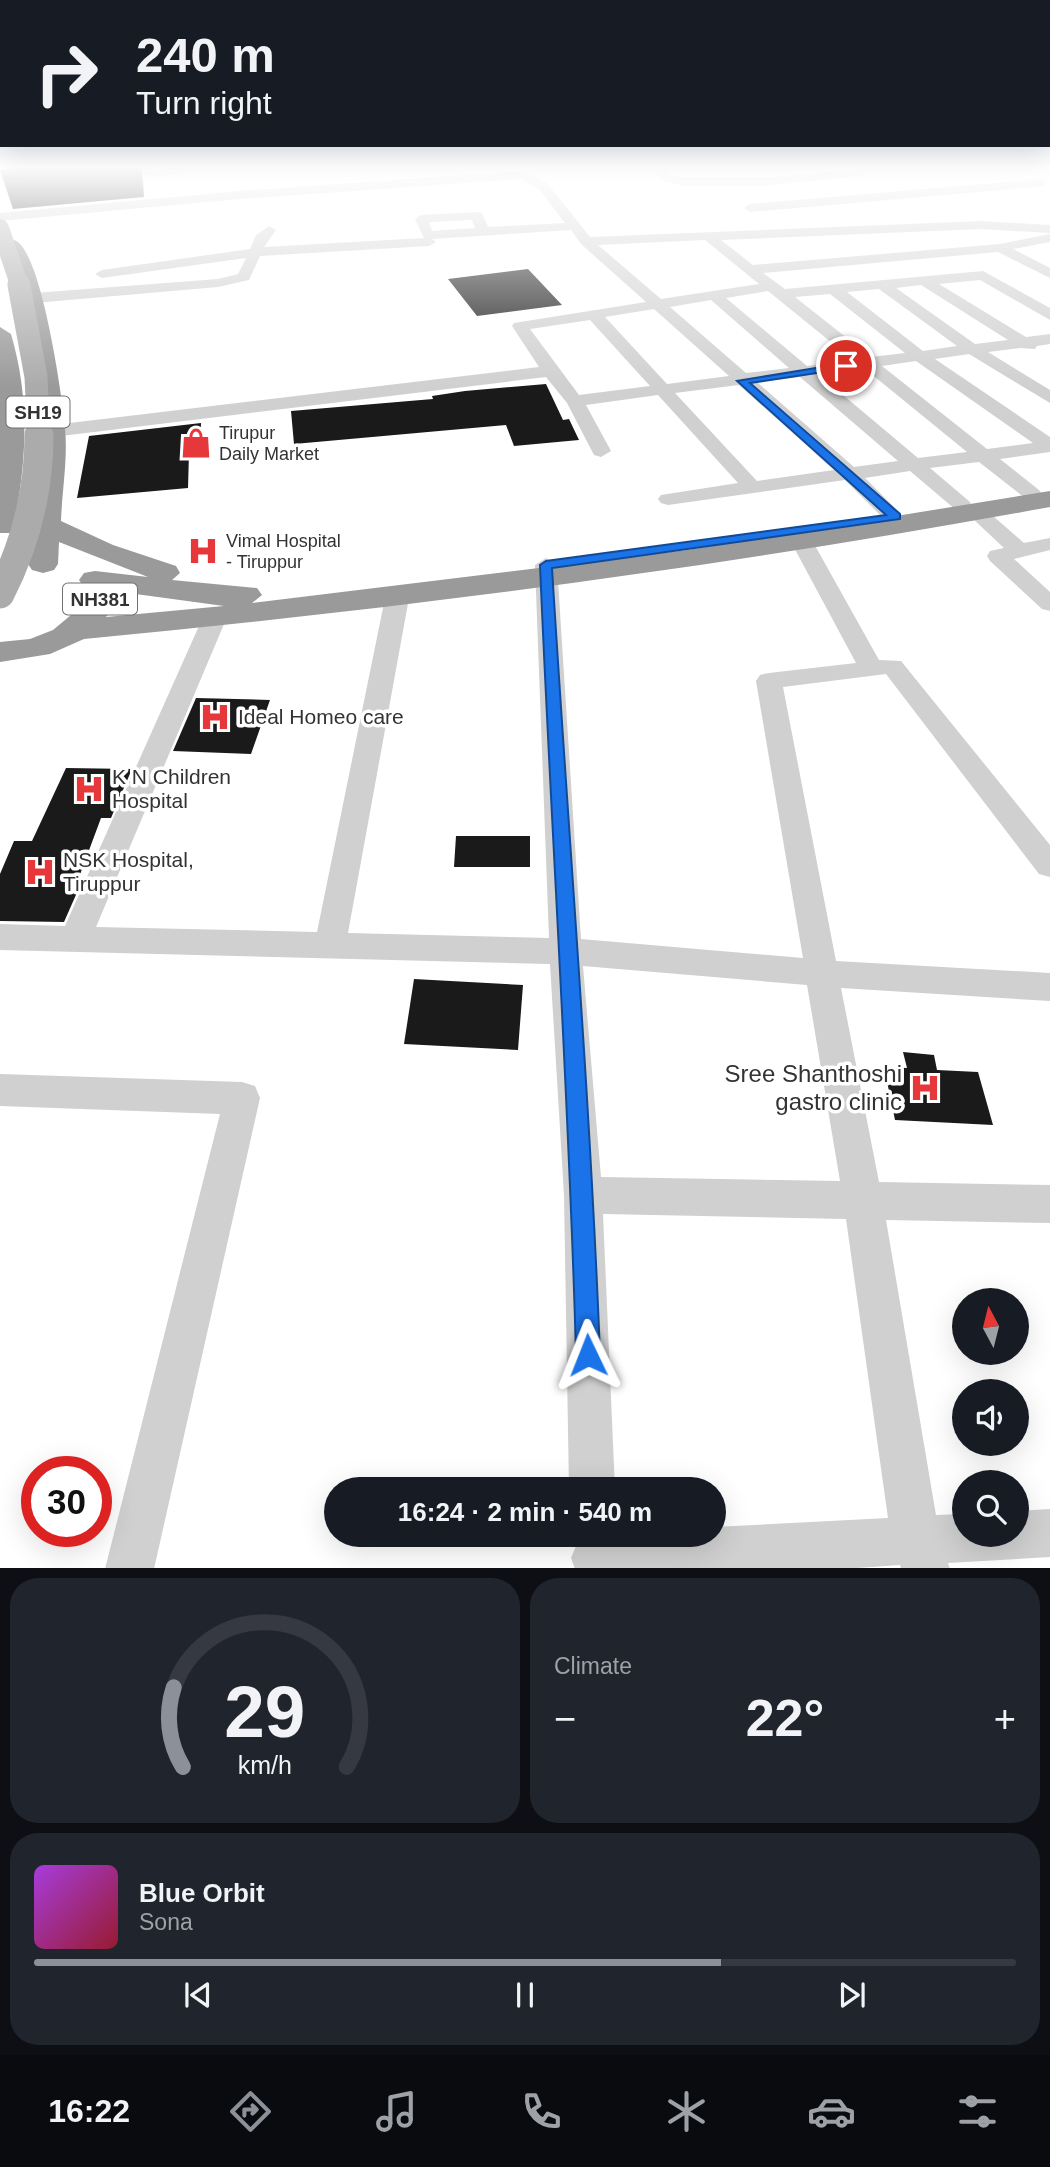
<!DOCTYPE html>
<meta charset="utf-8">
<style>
:root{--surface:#171b24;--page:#20242c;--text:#f1f3f6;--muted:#9ea1a6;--line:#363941;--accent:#8c9099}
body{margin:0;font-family:Helvetica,sans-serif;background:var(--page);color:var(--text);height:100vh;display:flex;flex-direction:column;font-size:26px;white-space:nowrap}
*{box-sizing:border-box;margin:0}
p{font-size:23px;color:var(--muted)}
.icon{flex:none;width:38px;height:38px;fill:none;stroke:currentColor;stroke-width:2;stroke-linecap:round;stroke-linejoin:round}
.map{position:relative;height:1568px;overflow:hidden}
.side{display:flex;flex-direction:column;gap:10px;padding:10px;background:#0d0f14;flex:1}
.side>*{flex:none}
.top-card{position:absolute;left:0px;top:0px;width:1050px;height:147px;box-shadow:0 7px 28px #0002;background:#171b24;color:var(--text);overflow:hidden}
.needle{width:46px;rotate:353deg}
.fabs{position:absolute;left:952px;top:1288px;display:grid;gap:14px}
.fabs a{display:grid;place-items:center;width:77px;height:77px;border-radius:50%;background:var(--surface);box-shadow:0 7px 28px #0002;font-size:35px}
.speed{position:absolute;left:21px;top:1456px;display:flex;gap:14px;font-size:35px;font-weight:700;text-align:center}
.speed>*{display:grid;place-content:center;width:91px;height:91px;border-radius:50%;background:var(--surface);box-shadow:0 7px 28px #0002;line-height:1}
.speed .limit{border:10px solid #d22;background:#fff;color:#111}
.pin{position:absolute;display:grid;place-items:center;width:60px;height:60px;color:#fff;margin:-30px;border:4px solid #fff;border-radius:50%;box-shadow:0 2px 7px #0007}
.me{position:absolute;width:77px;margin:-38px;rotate:358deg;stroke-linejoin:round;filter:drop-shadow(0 0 5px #0008)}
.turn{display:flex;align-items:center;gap:24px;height:147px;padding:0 21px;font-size:32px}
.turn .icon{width:91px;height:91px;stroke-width:2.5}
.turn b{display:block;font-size:49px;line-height:60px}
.big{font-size:52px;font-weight:800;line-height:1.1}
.side .card{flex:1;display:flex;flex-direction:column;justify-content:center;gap:10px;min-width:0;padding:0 24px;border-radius:28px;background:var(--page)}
.side .dial{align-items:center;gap:0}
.dial svg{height:182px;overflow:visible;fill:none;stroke:var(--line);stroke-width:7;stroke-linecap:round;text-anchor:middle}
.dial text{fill:var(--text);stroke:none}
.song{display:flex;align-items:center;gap:21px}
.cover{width:84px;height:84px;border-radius:10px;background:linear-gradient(135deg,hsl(280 70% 55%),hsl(350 70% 35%))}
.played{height:7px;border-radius:4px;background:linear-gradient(90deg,var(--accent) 70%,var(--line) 70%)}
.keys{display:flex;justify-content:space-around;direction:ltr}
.heat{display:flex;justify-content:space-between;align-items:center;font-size:38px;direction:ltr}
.side .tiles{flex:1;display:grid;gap:10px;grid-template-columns:1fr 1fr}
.card:last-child{grid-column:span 2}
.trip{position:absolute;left:324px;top:1477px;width:402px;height:70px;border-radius:35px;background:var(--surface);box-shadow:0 7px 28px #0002;font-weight:800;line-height:70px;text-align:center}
.menu{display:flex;height:112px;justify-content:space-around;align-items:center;background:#090b0e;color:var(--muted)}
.menu .icon{width:49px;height:49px}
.menu .current{color:var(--accent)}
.menu b{font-size:32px;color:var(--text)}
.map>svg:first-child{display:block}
.building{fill:#1a1a1a}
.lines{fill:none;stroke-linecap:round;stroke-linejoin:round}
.street{fill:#d0d0d0;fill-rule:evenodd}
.highway{fill:#9a9a9a;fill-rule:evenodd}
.primary-bridge-far2{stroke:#ababab;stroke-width:18}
.primary-bridge-far1{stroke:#ababab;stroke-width:23}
.primary-bridge{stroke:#ababab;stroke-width:29}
.route{fill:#1a73e8;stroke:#114b97;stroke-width:2}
.labels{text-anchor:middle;stroke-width:7;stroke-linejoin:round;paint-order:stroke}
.far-poi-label{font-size:18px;fill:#333;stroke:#fff;text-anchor:start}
.shield{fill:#fff;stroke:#707070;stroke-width:2}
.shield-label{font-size:19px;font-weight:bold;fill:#333}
.poi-label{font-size:21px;fill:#333;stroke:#fff;text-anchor:start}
.near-poi-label{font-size:24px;fill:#333;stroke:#fff;text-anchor:end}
</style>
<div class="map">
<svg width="1050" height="1569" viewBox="0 0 1050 1569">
<rect width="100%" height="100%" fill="#fff"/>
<path class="building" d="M19 168H142L144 197 13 209 0 170Z
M528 269 562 305 477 316 448 279Z
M546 384 563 420 569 419 579 440 514 446 506 425 294 444 291 411 433 399 432 396 465 391Z
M201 423 200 452 189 453 188 488 77 498 89 436Z
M196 698 270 700 251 754 173 751Z
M66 768 132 769 111 818H101L75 888H79L64 922 0 921V874L14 841H32Z
M456 836H530V867H454Z
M414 979 523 985 518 1050 404 1044Z
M903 1052 934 1055 937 1070 978 1072 993 1125 895 1120 884 1067 907 1068Z"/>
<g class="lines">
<path class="street" d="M169 168H212L206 171 150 177 144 173Z
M603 168H665L673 176 685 178H763L873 168 864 175 763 186H685L665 182 653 171H609Z
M523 171 547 183 590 237 981 221 1050 225V233L981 229 721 240 753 265 1000 244 1050 234V242L1013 249 1050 268V278L998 252 763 273 785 289 983 271 1050 308V320L980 280 939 284 1026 337 1050 334V344L1037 346 1035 349 1020 348 988 352 1050 390V403L969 354 935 359 1050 437V452L1000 459 1039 490 1042 494 1039 498H1025L979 462 930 468 970 502 972 508 985 509 1024 543 1050 538V550L1014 559 1050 592V611L1042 609 990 561 987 556 990 551 1004 548 971 517 969 511 956 510 910 471 865 478 913 526 902 532 895 530 845 480 668 505 661 503 658 499 661 495 738 483 658 395 586 405 611 451 601 457 594 455 567 403 546 377 53 437 44 431 53 425 539 367 512 326 514 323 646 302 581 244 571 230 432 239 436 242 429 246 260 256 249 280 218 287 34 303 26 298 34 293 218 279 238 274 246 258 102 278 95 274 102 270 250 249 256 235 269 226 276 230 264 247 424 238 415 219 421 215 477 212 482 213 488 227 565 223 539 189 521 179 239 199 0 221V213L239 191ZM472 220 475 228 432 231 429 222ZM705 240 759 284 661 299 598 245ZM921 285 1008 340 975 344 896 288ZM879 289 957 346 923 351 847 292ZM768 291 853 360 807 366 726 298ZM830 294 905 353 871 357 795 297ZM711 300 789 368 746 373 670 307ZM654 309 729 376 667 384 605 317ZM590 320 650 386 579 395 530 329ZM916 361 1033 443 987 449 882 366ZM864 368 967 452 918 458 818 374ZM800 377 898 461 854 467 757 382ZM739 385 834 470 757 481 675 393Z
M1041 179 1045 180V186L750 212 744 208 750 204Z
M802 536 813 542 879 660 901 661 1050 845V877L1039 874 886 674 783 687 836 961 1050 973V1001L841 988 879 1182 1050 1185V1223L886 1220 936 1515 964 1514V1535H1017V1511L1050 1509V1557L948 1563 950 1569H901L900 1565 843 1569H575L571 1558 578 1541 592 1535H714V1527L888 1518 846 1219 603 1214 615 1489H569L564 1195 550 964 0 950V924L65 926 203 617 207 612H223L227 617 96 927 317 932 385 598 389 593H405L409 598 348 933 549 938 535 565 546 558 557 565 581 939 803 958 756 681 760 675 769 673 856 663 791 542ZM583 966 807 985 840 1181 601 1177Z
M0 1074 242 1082 255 1086 260 1098 154 1569H105L220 1114 0 1106Z"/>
<path class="highway" d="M14 240C41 247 63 399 65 429 68 458 62 491 61 521L113 545 176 566 180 573 172 580 257 588 262 595 252 603 687 550 1050 491V507C730 566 408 608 84 639L50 654 0 662V642L30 639 53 630 83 605 94 602 105 605 110 612 106 617 224 606 84 587 79 580 84 573 95 571 148 577 59 542 58 564 54 570 43 573 32 570 28 564 31 533H0V327L11 334C29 395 27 453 16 515H32L40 431 24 298 5 246Z"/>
<path class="primary-bridge-far2" d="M0 228 20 287"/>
<path class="primary-bridge-far1" d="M19 285 36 377 39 437"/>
<path class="primary-bridge" d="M0 594C26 543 39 492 39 435"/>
</g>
<linearGradient id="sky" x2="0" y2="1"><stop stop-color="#9dc6ea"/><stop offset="0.43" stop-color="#fff"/><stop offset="1" stop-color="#fff" stop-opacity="0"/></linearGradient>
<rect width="1050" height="387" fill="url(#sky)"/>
<path class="route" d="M846 363 850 368 750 383 900 514V519L552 568C568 830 590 1093 600 1355L597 1364 588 1368 579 1364 576 1355C569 1092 551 828 540 565L546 561 886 515 737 381Z"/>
<defs>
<g id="shop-bare" transform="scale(2.415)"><path d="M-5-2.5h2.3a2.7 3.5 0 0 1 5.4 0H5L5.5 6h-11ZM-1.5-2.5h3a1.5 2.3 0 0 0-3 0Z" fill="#e6383a" stroke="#fff" stroke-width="2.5" paint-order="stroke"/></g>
<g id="hospital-bare" transform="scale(2.415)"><path d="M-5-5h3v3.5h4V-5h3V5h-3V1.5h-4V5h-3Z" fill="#e6383a" stroke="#fff" stroke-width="2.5" paint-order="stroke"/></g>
</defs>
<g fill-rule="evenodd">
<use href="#shop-bare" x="196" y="443"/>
<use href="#hospital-bare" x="203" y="551"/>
<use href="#hospital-bare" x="215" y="717"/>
<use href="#hospital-bare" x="89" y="789"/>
<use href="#hospital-bare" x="40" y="872"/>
<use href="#hospital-bare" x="925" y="1088"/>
</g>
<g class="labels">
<g class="far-poi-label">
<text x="219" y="439">Tirupur<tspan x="219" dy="21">Daily Market</tspan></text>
<text x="226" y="547">Vimal Hospital<tspan x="226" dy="21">- Tiruppur</tspan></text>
</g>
<g class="shield">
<rect x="6.5" y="396.5" width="63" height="31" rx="5"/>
<rect x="63" y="583.5" width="74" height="31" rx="5"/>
</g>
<g class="shield-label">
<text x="38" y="419">SH19</text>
<text x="100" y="606">NH381</text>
</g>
<g class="poi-label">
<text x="238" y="724">Ideal Homeo care</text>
<text x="112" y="784">K N Children<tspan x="112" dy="24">Hospital</tspan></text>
<text x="63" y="867">NSK Hospital,<tspan x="63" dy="24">Tiruppur</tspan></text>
</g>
<g class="near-poi-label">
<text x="902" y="1082">Sree Shanthoshi<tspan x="902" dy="28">gastro clinic</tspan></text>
</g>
</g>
</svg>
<div class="fabs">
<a><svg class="needle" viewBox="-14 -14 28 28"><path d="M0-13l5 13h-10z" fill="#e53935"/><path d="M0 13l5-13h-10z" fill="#9ea1a6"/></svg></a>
<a><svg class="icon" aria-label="sound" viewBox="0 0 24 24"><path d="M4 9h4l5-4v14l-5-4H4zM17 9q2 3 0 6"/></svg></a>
<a><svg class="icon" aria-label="search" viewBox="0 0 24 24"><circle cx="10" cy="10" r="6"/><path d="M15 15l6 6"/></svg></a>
</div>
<div class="speed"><div class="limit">30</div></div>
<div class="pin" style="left:846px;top:366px;background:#d93025"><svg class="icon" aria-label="arrive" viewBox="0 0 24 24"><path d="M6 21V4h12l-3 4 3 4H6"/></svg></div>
<svg class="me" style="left:588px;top:1355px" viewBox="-20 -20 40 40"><path d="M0-17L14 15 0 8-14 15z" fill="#1a73e8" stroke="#fff" stroke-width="4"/></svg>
<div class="trip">16:24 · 2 min · 540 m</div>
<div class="top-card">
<div class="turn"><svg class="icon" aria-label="right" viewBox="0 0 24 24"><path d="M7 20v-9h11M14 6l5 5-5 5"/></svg><div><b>240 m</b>Turn right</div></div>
</div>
</div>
<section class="side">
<div class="tiles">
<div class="card dial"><svg viewBox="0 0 100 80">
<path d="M14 69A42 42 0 1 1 86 69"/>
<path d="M14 69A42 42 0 0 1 10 34" stroke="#8c9099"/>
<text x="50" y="56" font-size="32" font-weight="700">29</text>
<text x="50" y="72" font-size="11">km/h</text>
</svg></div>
<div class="card"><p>Climate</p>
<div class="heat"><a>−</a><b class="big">22°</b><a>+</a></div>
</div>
<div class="card">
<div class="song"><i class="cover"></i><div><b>Blue Orbit</b><p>Sona</p></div></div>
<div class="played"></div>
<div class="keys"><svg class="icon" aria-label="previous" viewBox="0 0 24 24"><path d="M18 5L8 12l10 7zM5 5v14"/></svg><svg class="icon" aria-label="pause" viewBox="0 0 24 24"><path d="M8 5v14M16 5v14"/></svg><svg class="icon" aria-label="next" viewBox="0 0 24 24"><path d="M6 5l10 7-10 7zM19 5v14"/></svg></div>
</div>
</div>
</section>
<nav class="menu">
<b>16:22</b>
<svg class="icon current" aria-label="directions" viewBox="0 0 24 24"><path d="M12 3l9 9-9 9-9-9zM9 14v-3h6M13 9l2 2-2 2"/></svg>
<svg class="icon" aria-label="music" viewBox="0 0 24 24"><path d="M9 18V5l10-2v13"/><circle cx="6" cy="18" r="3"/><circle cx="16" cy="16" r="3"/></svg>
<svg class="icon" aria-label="phone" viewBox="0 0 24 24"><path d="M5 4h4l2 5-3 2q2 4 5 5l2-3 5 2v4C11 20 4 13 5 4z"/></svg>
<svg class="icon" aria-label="climate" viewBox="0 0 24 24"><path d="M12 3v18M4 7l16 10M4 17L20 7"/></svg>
<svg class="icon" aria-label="car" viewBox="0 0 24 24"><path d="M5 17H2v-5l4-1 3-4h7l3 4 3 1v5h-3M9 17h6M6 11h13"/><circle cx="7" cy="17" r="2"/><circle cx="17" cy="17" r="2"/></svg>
<svg class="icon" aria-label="filters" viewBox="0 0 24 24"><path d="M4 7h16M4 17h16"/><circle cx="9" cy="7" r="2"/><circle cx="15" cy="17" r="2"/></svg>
</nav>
